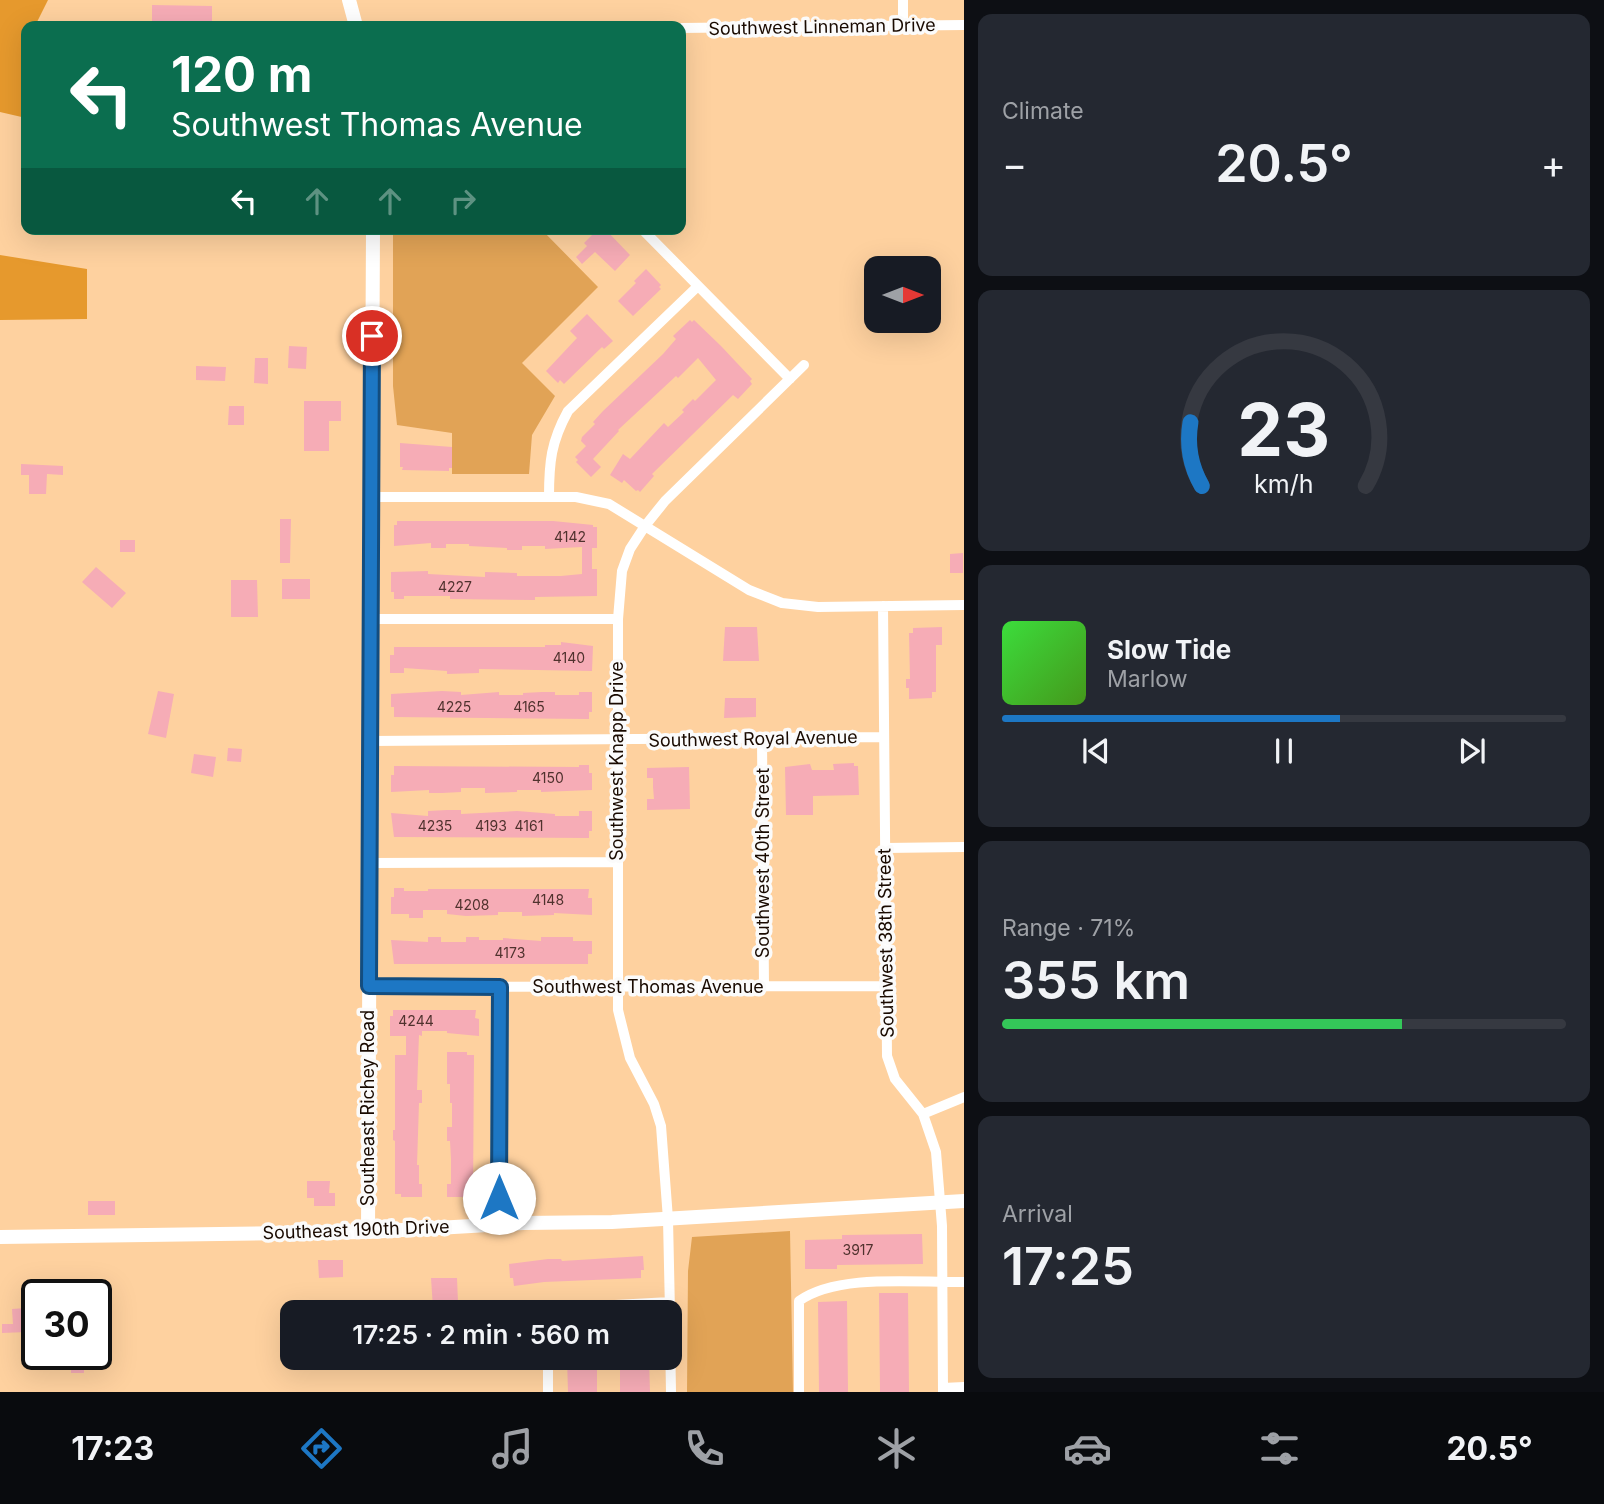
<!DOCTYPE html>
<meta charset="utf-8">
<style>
:root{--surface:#171b24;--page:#242831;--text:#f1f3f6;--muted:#9ea1a6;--line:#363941;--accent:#1d77c4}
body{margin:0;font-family:Inter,sans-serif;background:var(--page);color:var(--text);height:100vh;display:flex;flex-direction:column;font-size:26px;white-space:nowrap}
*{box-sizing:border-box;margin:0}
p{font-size:23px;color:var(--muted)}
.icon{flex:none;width:38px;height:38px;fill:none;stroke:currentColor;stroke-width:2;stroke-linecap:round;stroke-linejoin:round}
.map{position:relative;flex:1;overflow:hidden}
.side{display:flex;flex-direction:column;gap:14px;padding:14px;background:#0d0f14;width:640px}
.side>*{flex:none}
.banner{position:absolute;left:21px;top:21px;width:665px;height:214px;border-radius:14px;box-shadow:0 7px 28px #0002;background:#0b6e4f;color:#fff;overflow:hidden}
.needle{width:46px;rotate:90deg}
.tools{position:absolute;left:864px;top:256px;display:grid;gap:14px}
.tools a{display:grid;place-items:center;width:77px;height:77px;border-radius:14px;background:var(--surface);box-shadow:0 7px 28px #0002;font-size:35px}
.speed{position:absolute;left:21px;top:1279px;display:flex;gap:14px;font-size:35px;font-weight:700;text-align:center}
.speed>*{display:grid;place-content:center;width:91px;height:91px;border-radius:50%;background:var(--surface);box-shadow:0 7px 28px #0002;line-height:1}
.speed .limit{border:4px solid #111;border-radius:10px;background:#fff;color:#111}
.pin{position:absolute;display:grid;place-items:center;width:60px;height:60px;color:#fff;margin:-30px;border:4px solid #fff;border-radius:50%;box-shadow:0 2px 7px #0007}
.me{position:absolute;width:77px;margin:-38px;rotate:0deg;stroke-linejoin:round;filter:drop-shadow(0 0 5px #0008)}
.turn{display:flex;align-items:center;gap:24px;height:147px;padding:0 35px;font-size:32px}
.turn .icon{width:91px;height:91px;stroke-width:2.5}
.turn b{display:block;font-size:49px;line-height:60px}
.lanes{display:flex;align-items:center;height:66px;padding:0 35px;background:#0003;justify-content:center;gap:35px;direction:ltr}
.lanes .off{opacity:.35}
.big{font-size:52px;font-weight:600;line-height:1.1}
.side .tile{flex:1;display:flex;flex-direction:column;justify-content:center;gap:10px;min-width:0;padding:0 24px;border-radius:14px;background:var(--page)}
.side .dial{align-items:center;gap:0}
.dial svg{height:182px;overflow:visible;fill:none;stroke:var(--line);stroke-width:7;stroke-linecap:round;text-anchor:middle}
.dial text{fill:var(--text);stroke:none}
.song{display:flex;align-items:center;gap:21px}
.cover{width:84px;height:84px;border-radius:10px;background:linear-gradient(135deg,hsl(120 70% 55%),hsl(100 70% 35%))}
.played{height:7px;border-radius:4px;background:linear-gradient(90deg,var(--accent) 60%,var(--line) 60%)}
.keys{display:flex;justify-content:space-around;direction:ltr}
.heat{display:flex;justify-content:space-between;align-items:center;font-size:38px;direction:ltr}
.charge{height:10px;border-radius:5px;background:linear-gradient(90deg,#34c759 71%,var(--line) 0)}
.trip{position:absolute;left:280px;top:1300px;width:402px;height:70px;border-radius:14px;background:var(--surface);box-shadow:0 7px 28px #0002;font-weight:600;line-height:70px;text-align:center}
.dock{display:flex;height:112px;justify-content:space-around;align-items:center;background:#090b0e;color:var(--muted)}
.dock .icon{width:49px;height:49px}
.dock .active{color:var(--accent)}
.dock b{font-size:32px;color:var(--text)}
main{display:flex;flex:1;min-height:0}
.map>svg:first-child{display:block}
.green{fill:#e1a356}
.forest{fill:#e6992d}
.building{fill:#f6acb6}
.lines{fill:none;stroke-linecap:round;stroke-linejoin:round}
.minor{stroke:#fff;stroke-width:10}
.major{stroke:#fff;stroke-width:14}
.route-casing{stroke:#134d7f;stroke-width:18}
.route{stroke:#1d77c4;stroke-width:12}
.labels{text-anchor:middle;stroke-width:7;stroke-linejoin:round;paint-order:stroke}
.number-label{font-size:14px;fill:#50322e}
.street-label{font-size:18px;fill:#190a00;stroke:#fbfbfb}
</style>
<main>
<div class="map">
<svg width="964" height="1392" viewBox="0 0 964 1392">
<rect width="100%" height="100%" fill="#fed19f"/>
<path class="green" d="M393 229H541L598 287 522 363 555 396 532 435 529 474H452V433L397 425 393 386Z
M790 1231 793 1392H687L688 1271 692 1237Z"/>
<path class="forest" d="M0 0H48L35 26H26V118L0 112Z
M0 255 87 269V319L0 320Z"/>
<path class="building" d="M152 5 212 6V26H152Z
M598 229H605L630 255 615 271 595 252 582 264 576 257 587 246 584 243Z
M646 269 661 285 659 287 661 289 633 316 618 301 636 283 634 281Z
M587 314 613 341 604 349 602 347 564 384 560 380 558 383 546 371 577 338 570 331Z
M690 320 692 322 694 320 721 346 752 379 750 381 752 384 738 399 733 395 652 474 654 476 640 492 638 490 636 491 624 480 622 483 610 475 623 454 630 459 664 423 668 427 684 412 682 410 693 399 695 401 716 380 698 358 678 378 676 376 618 430 619 431 593 459 601 467 591 477 576 462 578 460 575 457 586 446 581 441 582 437 595 424 593 422 603 411 663 354 676 339 673 336Z
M289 346 307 347 306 369 288 368Z
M255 358H268V384L254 383Z
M196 366 226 367 225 381 196 380Z
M304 401H341V421H329V451H304Z
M229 406H244V425H228Z
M400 443 452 447V468H449V471L402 470 403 467H400Z
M21 464 63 466V475L47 474 46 494H29V475H21Z
M280 519H291L290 563H280Z
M397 521H553L593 525V527H597V548H592V569H597V596L535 597V600L450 599V596H404V599H394V592H391V572L428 571V574L485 577V572L517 573V576H561L582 574V547L545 549V546H522V550H507V548L469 546V544H446V548H431V543L394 546V525H397Z
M120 540H135V552H120Z
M963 553V573H950V554Z
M96 567 126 593 112 608 82 582Z
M282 579H310V599H282Z
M231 580H257L258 617H231Z
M725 627H757L759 661H723Z
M942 627V645H936V692H932V698L909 699V688H906V679H910L909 633H913V628Z
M561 642 593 646 592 671 479 669V673L447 674V671L404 668V673H390V655H394V647H545V645H561Z
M158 691 174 694 166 738 148 734Z
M442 691 461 692V695L499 692V695H523V693L542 692H555V695H579V692H592V712H589V719L394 717V707H391V694Z
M725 698H756V717L724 718Z
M228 748 242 749 241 762 227 761Z
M194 754 216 757 213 777 191 773Z
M854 763V766H858L859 795 813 796V815H786L785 767 810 764 812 770H834L833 764Z
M579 765H589V773H592V790L541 792V790H517V792L485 793V788H461V792L442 793H429V790L391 792V775H394V766L579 767Z
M689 767 690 809 647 810V799H654L653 787V778H647V768Z
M447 810H461V814L517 811 555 814V816H579V811H592V831H589V838L394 837 391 813 428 816V811Z
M394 888H404V891H428V889H589L588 898H592V915L554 913V915L522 916V912H498V915L466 916 447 914V910H423V918H409V914H391V897H394Z
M428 937H441V942H466V937H479V940H503V938L541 941V937H573V941H592V954H588V964H394L391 940 428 942Z
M393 1010H476L475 1018 479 1019V1036L447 1033V1031H422V1036L419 1035 417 1090H422V1103H419L417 1165H419V1184H422V1197H401V1194H395V1141L393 1140V1130H395V1055H406V1036H390V1016H393Z
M447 1052H467V1055H474L473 1194H464V1197H447V1184H451V1159L450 1141H447V1127H452V1103H450V1084H447Z
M307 1181H330L329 1193H335V1206H314V1198H307Z
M88 1201H115V1215H88Z
M922 1234 923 1264 837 1265V1269H805V1240L842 1239V1235Z
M643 1256 644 1270H641V1278L544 1282 514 1286 513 1278H510L509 1264 548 1259H561L562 1261Z
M318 1260H343V1277L319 1278Z
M431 1278H457L458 1302H444V1308H433Z
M879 1293H908L909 1392H880Z
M847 1301 848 1392H819L818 1302Z
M501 1302H518V1312H501Z
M26 1308 27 1332 2 1333V1324H13L12 1309Z
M71 1354H84V1373H71Z
M567 1358H597V1392H568Z
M620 1358H649L650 1392H620Z"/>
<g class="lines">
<path class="minor" d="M903 0V26
M681 28 964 25
M642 229 790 379
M371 497H576L609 504 749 590 782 603 818 607 964 605
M549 497C549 462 551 442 568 411L698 286
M883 606 887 1056 895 1079 923 1114 936 1152 942 1226 943 1392
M371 619H618
M762 739 764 987
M370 741 884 737
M885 848 964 847
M370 863 617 862
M369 987 885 986
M923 1114 964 1097
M499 1224 500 987
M552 1312 560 1308 670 1302
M670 1312 668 1219 661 1126 654 1104 630 1058 618 1010V619L622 571 630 549 645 526 665 501 804 365
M670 1336 671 1392
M548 1358V1392
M943 1388 964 1387
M799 1392V1301C838 1273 917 1283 964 1282"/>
<path class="major" d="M349 0 356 26
M368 1232 373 229
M0 1237 368 1232 523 1223 612 1222 964 1201"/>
</g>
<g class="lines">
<g class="route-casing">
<path id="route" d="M372 336 369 986 500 987 499 1198"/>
</g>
<use href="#route" class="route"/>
</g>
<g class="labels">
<g class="number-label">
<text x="570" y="542">4142</text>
<text x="455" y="592">4227</text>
<text x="569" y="663">4140</text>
<text x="454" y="712">4225</text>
<text x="529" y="712">4165</text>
<text x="548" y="783">4150</text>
<text x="435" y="831">4235</text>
<text x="491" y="831">4193</text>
<text x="529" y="831">4161</text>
<text x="548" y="905">4148</text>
<text x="472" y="910">4208</text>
<text x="510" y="958">4173</text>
<text x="416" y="1026">4244</text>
<text x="858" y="1255">3917</text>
</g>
<g class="street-label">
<text transform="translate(822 27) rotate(-1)" y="6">Southwest Linneman Drive</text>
<text transform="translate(753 739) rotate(-1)" y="6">Southwest Royal Avenue</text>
<text transform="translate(617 761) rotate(-90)" y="6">Southwest Knapp Drive</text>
<text transform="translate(763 863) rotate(-90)" y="6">Southwest 40th Street</text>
<text transform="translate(886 943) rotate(-91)" y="6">Southwest 38th Street</text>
<text x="648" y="993">Southwest Thomas Avenue</text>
<text transform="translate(368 1108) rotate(-90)" y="6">Southeast Richey Road</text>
<text transform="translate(356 1230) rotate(-2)" y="6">Southeast 190th Drive</text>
</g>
</g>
</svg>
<div class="tools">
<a><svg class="needle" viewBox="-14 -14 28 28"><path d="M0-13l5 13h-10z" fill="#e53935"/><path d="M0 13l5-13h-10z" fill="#9ea1a6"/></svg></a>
</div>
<div class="speed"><div class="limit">30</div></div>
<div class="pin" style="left:372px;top:336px;background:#d93025"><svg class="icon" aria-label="arrive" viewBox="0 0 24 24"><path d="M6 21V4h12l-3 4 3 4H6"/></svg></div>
<svg class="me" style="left:499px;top:1198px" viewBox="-20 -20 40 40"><circle r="19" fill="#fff"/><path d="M0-13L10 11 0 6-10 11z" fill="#1d77c4"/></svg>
<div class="trip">17:25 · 2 min · 560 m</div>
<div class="banner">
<div class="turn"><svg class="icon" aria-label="left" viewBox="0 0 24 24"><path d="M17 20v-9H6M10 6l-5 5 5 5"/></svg><div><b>120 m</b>Southwest Thomas Avenue</div></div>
<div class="lanes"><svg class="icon" aria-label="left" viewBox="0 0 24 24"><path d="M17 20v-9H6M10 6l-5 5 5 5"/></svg><svg class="icon off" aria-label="ahead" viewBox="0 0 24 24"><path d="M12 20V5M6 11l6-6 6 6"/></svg><svg class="icon off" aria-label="ahead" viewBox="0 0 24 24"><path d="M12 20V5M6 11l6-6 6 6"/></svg><svg class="icon off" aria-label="right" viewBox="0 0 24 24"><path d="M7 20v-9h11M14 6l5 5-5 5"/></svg></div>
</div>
</div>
<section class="side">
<div class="tile"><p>Climate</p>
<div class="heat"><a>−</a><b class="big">20.5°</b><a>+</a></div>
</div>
<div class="tile dial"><svg viewBox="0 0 100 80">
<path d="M14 69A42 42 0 1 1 86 69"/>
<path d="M14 69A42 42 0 0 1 9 41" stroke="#1d77c4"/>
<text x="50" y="56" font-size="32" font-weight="700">23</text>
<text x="50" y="72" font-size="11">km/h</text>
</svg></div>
<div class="tile">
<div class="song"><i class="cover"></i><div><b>Slow Tide</b><p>Marlow</p></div></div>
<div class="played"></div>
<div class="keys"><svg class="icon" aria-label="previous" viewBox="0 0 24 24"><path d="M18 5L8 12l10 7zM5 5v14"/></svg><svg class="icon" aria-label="pause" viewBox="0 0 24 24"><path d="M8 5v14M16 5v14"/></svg><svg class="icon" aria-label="next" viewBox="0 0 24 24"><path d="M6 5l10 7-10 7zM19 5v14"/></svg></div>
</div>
<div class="tile"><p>Range · 71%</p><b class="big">355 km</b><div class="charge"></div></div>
<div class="tile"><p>Arrival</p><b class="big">17:25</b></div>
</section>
</main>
<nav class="dock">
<b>17:23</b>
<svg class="icon active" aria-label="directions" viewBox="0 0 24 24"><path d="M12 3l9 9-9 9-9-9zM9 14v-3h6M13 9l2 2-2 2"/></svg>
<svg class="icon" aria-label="music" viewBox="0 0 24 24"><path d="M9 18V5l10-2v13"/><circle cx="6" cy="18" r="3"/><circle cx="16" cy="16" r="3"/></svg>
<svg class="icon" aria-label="phone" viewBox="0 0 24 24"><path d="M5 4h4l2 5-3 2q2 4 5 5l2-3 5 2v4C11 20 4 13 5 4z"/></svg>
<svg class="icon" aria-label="climate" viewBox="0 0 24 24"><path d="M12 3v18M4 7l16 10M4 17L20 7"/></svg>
<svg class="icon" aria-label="car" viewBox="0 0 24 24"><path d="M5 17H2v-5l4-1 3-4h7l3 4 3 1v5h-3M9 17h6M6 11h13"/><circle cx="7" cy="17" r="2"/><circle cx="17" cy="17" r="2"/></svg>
<svg class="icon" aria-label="filters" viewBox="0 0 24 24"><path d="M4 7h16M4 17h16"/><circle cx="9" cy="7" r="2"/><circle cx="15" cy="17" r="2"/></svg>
<b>20.5°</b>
</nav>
